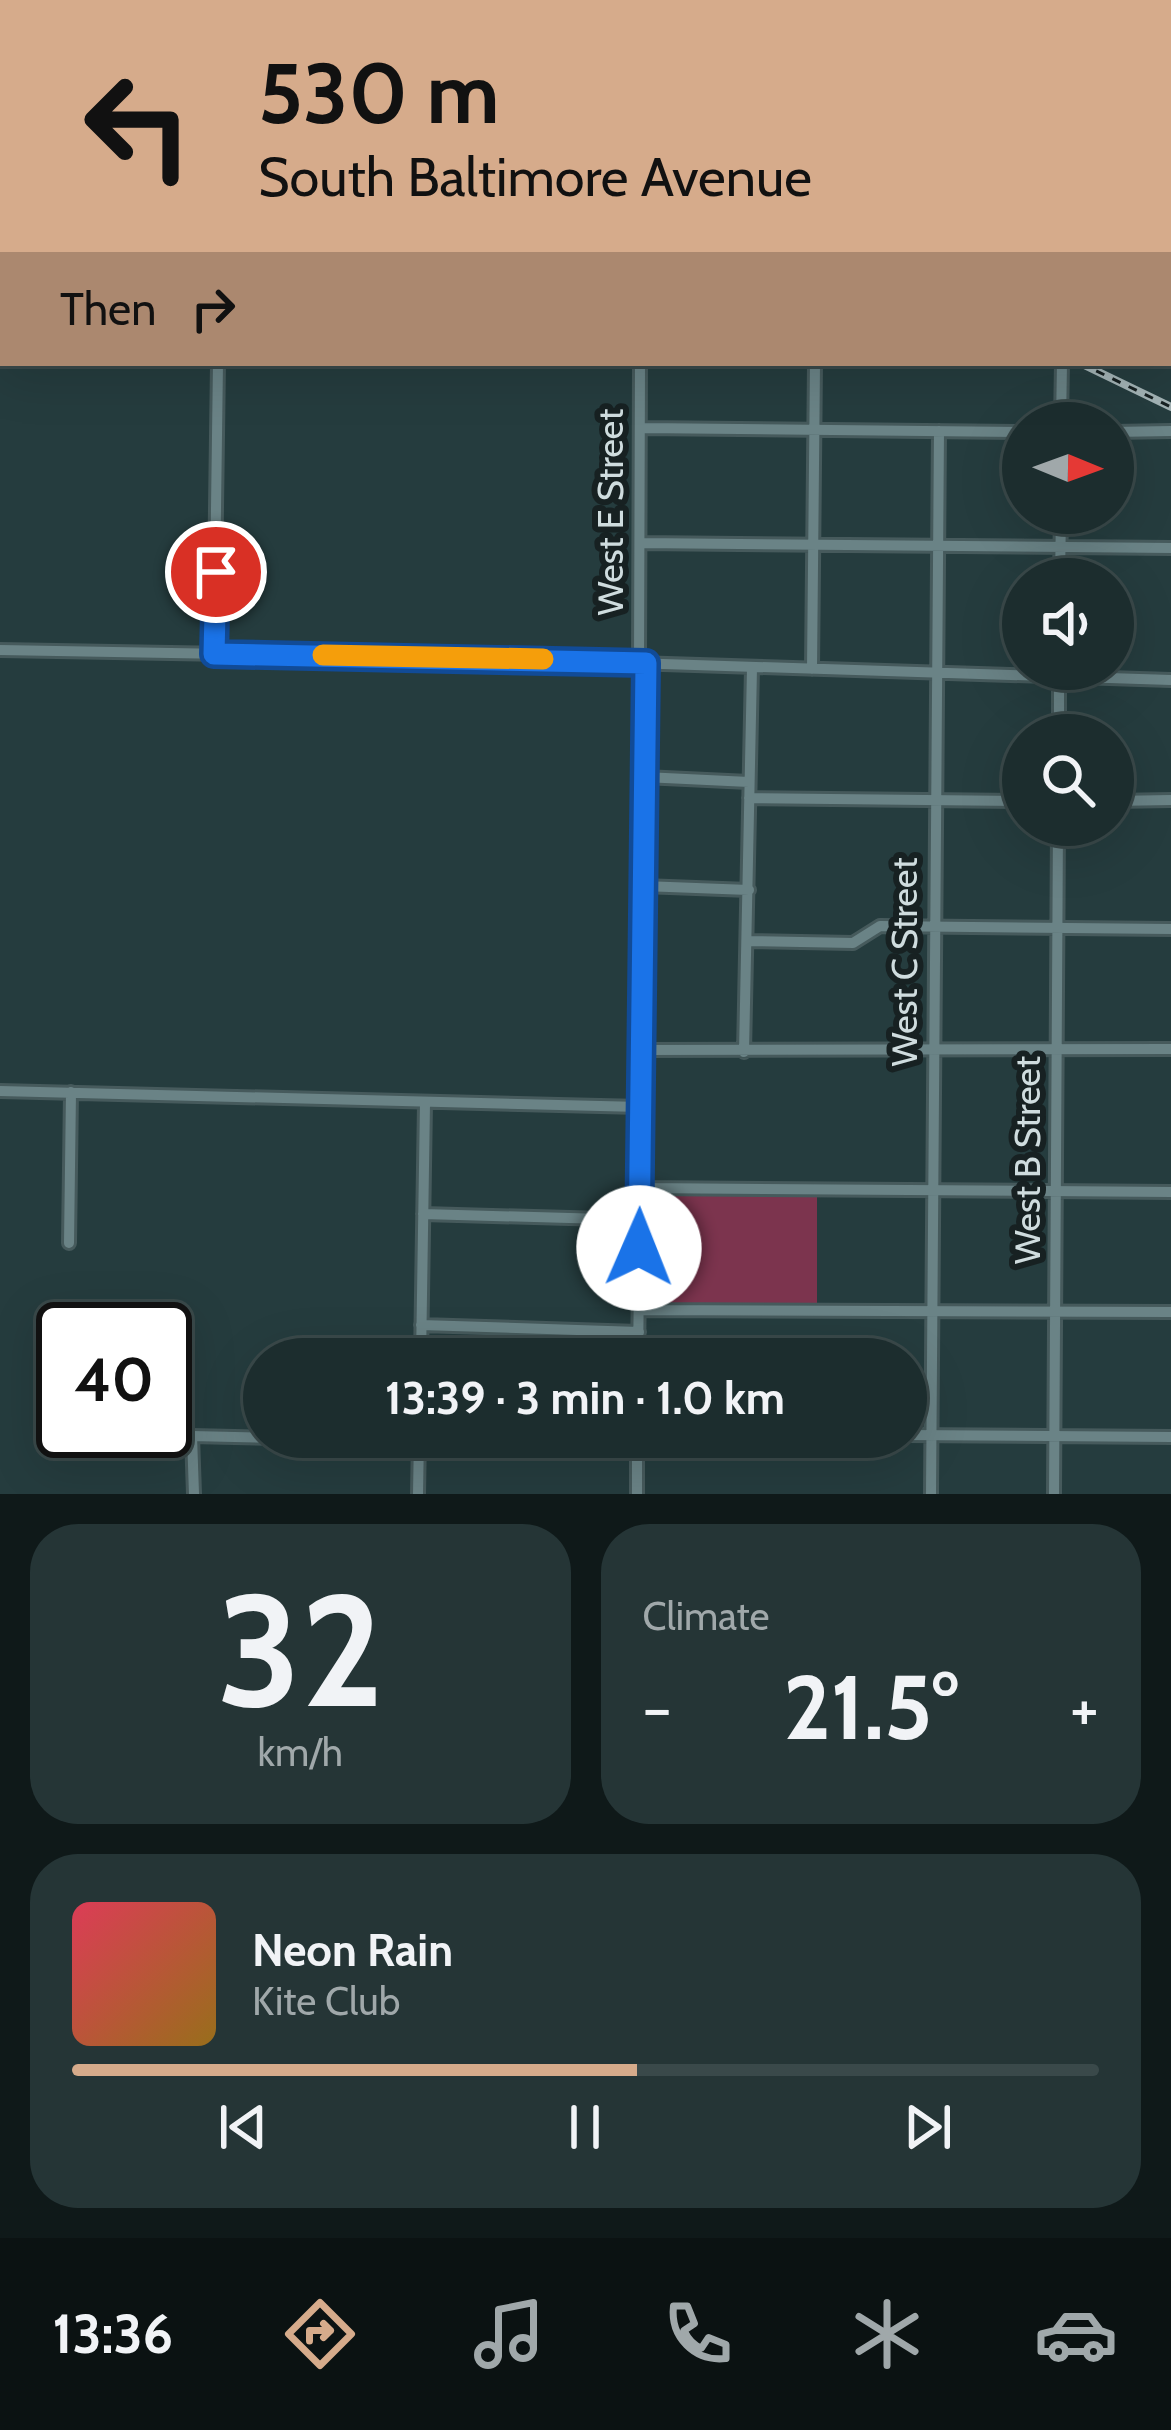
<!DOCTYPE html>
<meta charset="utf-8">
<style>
:root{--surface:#1c2d2e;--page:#253536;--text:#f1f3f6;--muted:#a0a8aa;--line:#3a494a;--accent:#d6ab8b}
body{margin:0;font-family:Cabin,sans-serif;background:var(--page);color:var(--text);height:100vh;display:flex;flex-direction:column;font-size:45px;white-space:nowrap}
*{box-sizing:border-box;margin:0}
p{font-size:39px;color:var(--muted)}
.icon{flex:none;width:66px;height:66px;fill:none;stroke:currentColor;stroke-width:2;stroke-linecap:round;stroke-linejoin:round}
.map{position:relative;height:1494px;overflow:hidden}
.panel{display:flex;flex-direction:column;gap:30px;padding:30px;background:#0f1919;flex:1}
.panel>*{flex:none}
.banner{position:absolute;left:0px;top:0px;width:1173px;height:366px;box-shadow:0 12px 48px #0002,0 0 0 3px var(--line);background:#d6ab8b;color:#111;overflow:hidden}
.needle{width:78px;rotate:91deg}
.fabs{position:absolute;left:1002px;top:402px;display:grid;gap:24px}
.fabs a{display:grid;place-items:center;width:132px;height:132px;border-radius:50%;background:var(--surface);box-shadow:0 12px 48px #0002,0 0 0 3px var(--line);font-size:60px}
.speed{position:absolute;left:36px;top:1302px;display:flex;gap:24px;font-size:60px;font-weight:700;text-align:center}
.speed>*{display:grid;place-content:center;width:156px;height:156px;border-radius:50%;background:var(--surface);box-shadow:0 12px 48px #0002,0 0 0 3px var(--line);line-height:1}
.speed .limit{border:6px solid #111;border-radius:18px;background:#fff;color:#111}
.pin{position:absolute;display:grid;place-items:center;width:102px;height:102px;color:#fff;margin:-51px;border:6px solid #fff;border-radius:50%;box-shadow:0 3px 12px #0007}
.me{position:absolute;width:132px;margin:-66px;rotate:1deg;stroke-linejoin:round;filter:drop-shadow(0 0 9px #0008)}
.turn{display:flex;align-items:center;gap:42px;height:252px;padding:0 60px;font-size:54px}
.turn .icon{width:156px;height:156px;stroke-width:2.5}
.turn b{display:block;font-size:84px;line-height:102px}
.then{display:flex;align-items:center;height:114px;padding:0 60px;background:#0003;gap:24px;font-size:45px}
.big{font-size:90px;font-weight:800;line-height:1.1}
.panel .card{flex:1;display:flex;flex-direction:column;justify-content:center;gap:18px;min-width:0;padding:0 42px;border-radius:48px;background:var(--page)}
.panel .dial{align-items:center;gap:0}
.dial b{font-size:156px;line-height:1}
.song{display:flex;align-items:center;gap:36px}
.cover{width:144px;height:144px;border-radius:18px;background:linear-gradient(135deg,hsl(350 70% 55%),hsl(40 70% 35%))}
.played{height:12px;border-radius:6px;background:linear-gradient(90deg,var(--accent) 55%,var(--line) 55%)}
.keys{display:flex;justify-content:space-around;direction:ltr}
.heat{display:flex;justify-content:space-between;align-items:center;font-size:66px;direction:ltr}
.panel .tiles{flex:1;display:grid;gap:30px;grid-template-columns:1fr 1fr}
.card:last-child{grid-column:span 2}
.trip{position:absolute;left:243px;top:1338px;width:684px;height:120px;border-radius:60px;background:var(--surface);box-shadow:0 12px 48px #0002,0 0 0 3px var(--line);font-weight:800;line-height:120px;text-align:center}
.menu{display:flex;height:192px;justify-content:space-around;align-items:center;background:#0b1212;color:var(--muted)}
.menu .icon{width:84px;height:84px}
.menu .on{color:var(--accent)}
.menu b{font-size:54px;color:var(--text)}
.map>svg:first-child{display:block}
.green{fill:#7c344e}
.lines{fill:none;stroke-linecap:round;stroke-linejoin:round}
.minor-casing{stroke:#465a5c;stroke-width:16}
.minor{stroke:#6a8386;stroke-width:10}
.rail-casing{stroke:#a2b2b4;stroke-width:8}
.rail{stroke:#172122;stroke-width:3;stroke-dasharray:9;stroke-linecap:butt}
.route-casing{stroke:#114b97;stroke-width:30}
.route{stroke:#1a73e8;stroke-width:21}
.slow{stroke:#f59e0b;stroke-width:21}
.labels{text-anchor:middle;stroke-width:12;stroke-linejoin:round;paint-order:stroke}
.street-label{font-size:36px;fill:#cfdcde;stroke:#172122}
</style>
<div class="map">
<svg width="1171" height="1494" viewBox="0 0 1171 1494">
<rect width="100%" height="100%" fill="#253c3e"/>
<path class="green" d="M649 1192 817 1193V1307L647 1304Z"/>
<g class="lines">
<g class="minor-casing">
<path id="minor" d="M817 3V0
M1063 3V0
M0 199 3 197
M1170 201H1171
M1061 423 1062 363
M643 428 1023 432
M1113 432 1171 431
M641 543 1171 548
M1060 579 1061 513
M0 650 507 659 1171 680
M214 654 218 363
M639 662 640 363
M812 669 815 363
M1059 735V669
M644 777 749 782
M749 798 1023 801
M1113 801 1171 800
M643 886 749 890
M748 941 853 943 880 926 1171 929
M641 1050 1171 1049
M744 1052 752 668
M0 1091 641 1107
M640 1188 1171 1192
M423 1214 640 1220
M69 1243 71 1092
M639 1310 1171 1312
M421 1325 639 1332
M421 1359 425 1103
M638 1359 647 663
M906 1435 1171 1437
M419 1438 637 1442
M194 1494 192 1436 281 1438
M418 1494 419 1437
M637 1494V1440
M931 1494 939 431
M1054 1494 1058 825"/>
</g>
<use href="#minor" class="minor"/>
<g class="rail-casing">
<path id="rail" d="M107 0 110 1
M146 0 154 3
M191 0 198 3
M1170 340H1171
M1080 363 1171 407"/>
</g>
<use href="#rail" class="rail"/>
</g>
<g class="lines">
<g class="route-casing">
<path id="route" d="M216 572 214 654 646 663 639 1248"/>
</g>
<use href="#route" class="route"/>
<path class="slow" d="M323 655 543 659"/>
</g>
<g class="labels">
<g class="street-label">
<text transform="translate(610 512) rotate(-90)" y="13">West E Street</text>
<text transform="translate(904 962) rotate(-90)" y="13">West C Street</text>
<text transform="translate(1027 1160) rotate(-90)" y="13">West B Street</text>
</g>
</g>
</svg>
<div class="fabs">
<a><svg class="needle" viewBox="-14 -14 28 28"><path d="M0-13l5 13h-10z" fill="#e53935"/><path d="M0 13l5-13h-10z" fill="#a0a8aa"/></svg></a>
<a><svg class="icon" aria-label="sound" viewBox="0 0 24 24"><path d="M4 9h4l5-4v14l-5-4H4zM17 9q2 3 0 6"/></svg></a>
<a><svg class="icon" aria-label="search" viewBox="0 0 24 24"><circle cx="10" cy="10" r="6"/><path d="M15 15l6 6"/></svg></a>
</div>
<div class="speed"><div class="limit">40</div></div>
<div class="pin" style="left:216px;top:572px;background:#d93025"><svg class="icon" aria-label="arrive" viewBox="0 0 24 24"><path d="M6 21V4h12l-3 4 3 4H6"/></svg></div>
<svg class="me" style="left:639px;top:1248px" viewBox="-20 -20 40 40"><circle r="19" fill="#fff"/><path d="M0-13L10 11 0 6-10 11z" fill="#1a73e8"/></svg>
<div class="trip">13:39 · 3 min · 1.0 km</div>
<div class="banner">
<div class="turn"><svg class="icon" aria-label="left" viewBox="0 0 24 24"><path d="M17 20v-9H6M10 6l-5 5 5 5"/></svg><div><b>530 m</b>South Baltimore Avenue</div></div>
<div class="then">Then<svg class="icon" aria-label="right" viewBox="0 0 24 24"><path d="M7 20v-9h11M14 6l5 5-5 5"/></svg></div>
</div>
</div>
<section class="panel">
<div class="tiles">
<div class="card dial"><b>32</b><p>km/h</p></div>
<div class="card"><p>Climate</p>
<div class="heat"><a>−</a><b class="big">21.5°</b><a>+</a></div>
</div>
<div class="card">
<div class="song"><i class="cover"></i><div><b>Neon Rain</b><p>Kite Club</p></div></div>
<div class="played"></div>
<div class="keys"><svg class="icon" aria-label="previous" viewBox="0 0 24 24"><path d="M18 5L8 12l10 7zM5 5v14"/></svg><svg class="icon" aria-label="pause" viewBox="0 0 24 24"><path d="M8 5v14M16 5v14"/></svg><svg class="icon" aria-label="next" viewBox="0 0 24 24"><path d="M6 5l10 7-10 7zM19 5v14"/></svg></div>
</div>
</div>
</section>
<nav class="menu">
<b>13:36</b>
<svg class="icon on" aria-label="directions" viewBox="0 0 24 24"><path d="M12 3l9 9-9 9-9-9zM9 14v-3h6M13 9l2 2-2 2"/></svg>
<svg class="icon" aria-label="music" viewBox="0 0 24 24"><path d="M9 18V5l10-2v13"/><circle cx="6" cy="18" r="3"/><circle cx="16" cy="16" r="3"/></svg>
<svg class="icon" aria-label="phone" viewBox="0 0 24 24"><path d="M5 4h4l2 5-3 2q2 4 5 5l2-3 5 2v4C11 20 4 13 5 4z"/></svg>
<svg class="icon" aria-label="climate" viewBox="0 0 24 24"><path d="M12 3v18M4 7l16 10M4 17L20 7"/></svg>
<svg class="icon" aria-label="car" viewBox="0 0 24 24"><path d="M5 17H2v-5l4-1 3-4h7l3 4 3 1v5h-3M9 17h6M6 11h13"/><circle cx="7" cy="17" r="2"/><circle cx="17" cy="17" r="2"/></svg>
</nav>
